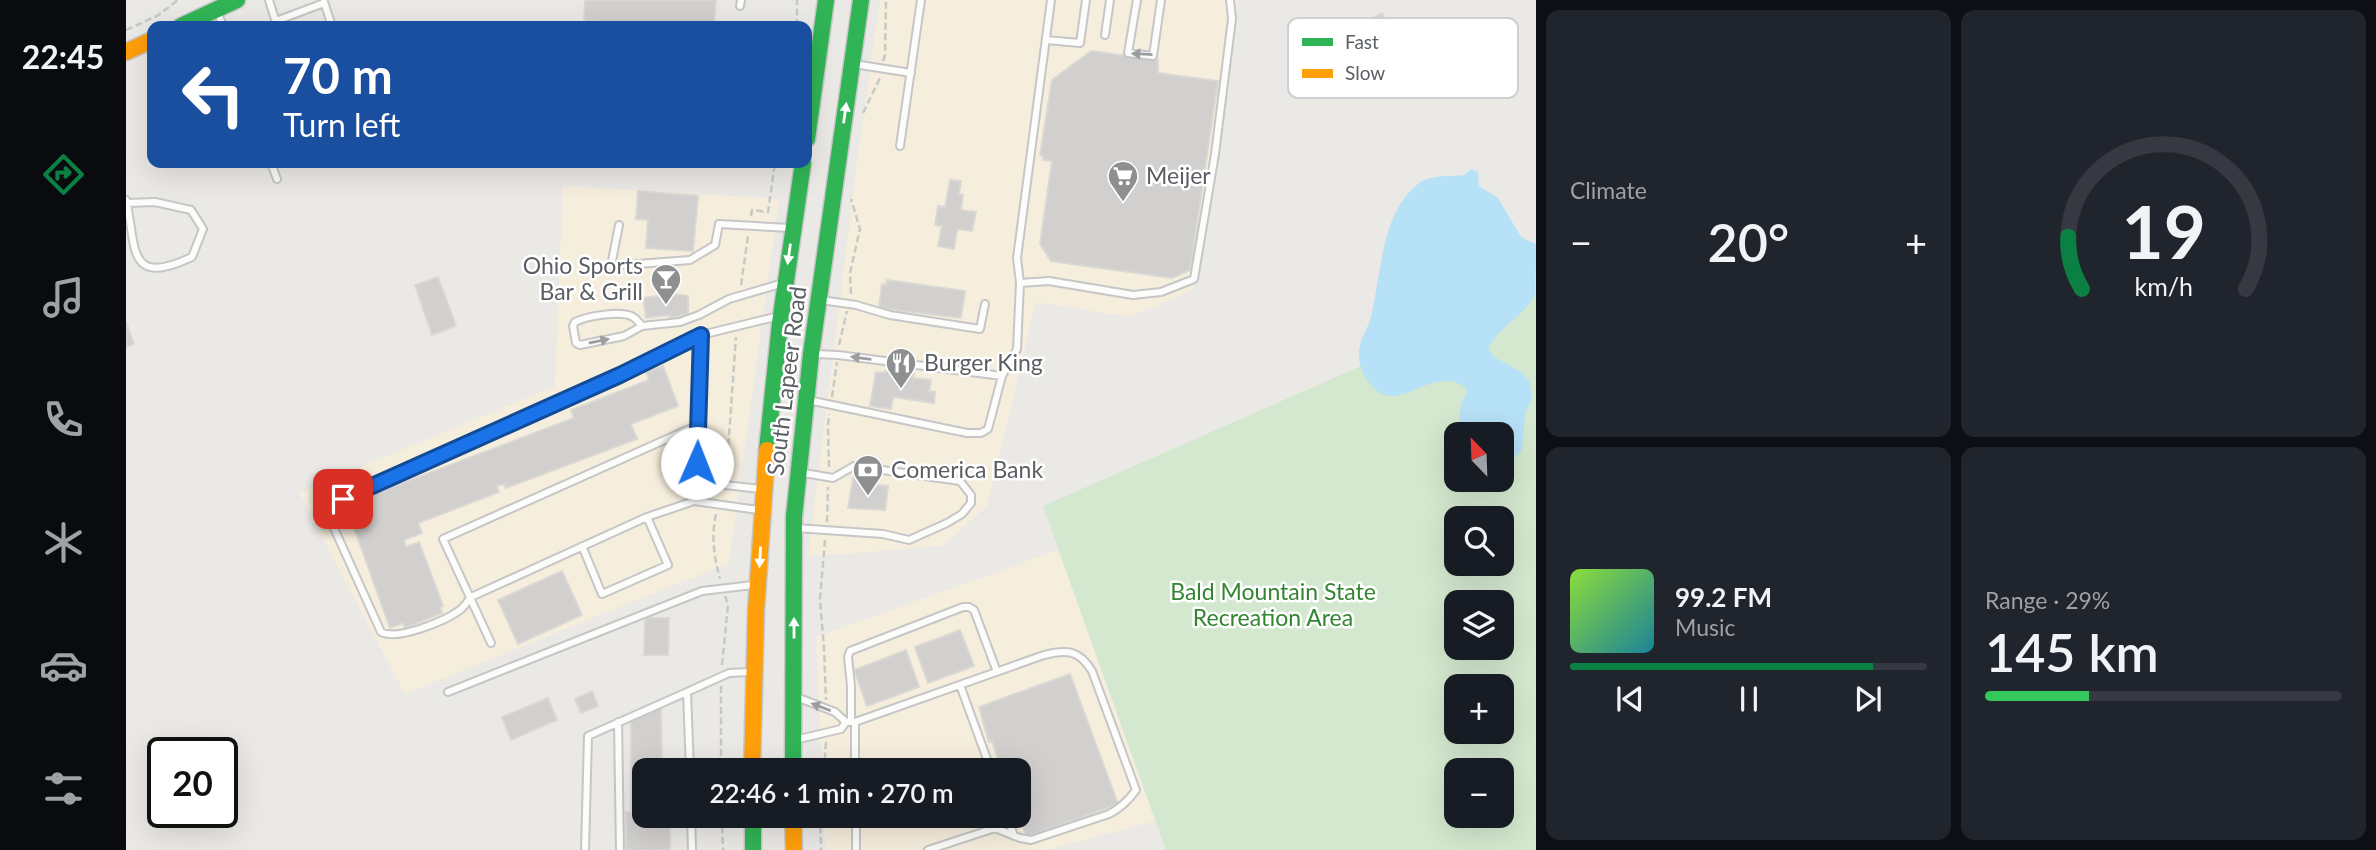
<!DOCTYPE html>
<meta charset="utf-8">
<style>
:root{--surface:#171b24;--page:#20242c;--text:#f1f3f6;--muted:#9ea1a6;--line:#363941;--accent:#0b8043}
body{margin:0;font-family:Lato,sans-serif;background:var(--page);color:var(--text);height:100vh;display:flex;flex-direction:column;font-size:26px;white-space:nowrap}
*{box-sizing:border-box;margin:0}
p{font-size:23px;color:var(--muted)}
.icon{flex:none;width:38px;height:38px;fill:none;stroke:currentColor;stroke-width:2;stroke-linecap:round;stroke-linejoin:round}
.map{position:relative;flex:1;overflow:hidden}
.panel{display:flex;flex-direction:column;gap:10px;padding:10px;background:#0d0f14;width:840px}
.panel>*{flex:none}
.top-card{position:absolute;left:21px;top:21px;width:665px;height:147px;border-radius:14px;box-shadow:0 7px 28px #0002;background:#1a4fa0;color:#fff;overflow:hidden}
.needle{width:46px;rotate:337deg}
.tools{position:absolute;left:1318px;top:422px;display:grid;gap:14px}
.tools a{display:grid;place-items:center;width:70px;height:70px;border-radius:14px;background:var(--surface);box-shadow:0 7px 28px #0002;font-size:35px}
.speed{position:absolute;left:21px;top:737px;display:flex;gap:14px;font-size:35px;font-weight:700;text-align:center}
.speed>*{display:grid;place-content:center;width:91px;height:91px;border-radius:50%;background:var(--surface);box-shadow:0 7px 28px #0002;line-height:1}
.speed .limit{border:4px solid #111;border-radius:10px;background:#fff;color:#111}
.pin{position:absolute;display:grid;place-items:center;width:60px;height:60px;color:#fff;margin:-30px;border-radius:14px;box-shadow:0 4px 10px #0006}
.me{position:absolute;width:77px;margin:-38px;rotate:1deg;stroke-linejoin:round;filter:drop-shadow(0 0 5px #0008)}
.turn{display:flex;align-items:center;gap:24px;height:147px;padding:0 21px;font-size:32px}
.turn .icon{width:91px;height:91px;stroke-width:2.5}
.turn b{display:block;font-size:49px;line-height:60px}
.big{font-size:52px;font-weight:600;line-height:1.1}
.panel .card{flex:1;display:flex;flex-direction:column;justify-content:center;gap:10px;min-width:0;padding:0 24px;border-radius:14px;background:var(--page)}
.panel .dial{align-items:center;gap:0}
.dial svg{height:182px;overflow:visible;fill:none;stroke:var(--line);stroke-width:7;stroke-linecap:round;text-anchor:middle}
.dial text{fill:var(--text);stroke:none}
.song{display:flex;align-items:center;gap:21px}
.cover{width:84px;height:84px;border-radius:10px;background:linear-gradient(135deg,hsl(90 70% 55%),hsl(190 70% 35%))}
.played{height:7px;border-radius:4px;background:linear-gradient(90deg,var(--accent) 85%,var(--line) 85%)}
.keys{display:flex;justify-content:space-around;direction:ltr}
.heat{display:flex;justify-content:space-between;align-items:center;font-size:38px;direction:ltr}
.charge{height:10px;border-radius:5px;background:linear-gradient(90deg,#34c759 29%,var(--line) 0)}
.panel .tiles{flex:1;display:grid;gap:10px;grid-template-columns:repeat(2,1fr)}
.trip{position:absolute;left:506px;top:758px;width:399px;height:70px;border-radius:14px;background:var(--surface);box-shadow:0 7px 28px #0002;font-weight:600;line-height:70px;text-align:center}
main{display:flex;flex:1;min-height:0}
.tab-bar{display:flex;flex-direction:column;width:126px;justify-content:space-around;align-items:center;background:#090b0e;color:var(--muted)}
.tab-bar .icon{width:49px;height:49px}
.tab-bar .selected{color:var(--accent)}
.tab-bar b{font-size:32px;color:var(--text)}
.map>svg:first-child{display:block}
.commercial{fill:#f6eedd}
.green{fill:#d4e8cf;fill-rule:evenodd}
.water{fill:#b7e1f7}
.building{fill:#d2d0ce;stroke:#dad8d4;stroke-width:2}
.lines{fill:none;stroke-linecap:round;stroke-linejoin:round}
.lane-casing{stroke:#c6c6c6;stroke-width:10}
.fast-casing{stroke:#c7c7c7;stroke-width:19}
.slow-casing{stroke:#c7c7c7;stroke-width:19}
.path{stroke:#c5cac7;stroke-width:2.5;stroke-dasharray:7 3.5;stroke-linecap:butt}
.lane{stroke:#fcfcfb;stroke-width:6}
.fast{stroke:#30b455;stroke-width:16}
.slow{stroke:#ff9f0a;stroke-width:16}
.oneway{fill:#9b9ea0}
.oneway2{fill:#fff}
.route-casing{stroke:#114b97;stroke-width:18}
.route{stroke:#1a73e8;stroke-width:12}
.labels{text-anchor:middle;stroke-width:5;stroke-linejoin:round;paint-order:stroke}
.poi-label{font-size:23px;fill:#5b5f64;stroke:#fff;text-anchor:start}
.street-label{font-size:23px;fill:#5b5f64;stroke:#fff}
.park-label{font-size:23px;fill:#348431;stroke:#fff}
.key{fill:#fff;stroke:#cecfd0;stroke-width:2}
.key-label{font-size:19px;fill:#5b5f64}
</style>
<main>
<nav class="tab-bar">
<b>22:45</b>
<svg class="icon selected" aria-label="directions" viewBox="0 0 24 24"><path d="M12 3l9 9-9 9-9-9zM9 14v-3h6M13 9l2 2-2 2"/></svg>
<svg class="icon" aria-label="music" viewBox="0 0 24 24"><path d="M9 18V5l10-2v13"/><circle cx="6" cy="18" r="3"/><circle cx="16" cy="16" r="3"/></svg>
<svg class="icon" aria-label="phone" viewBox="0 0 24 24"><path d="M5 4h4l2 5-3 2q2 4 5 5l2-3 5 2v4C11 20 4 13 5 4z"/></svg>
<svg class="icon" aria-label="climate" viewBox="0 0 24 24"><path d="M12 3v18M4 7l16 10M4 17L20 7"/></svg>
<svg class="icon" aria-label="car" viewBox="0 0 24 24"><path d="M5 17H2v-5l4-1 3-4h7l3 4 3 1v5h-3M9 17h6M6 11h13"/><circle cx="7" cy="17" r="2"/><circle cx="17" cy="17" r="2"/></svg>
<svg class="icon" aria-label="filters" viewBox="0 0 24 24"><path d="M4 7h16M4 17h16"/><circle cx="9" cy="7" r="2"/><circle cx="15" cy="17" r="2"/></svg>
</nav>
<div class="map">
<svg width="1410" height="850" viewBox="0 0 1410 850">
<rect width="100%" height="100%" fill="#ebe9e5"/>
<path class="commercial" d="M754 0H1112L1067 290 1004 317 910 302 861 506 816 546 682 557 731 162Z
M437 186 653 199 603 563 279 694 173 493 429 386Z
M932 550 1029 821 920 850H699L698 816H892V770H696L690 637Z"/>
<path class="green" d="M1410 289V850H1040L917 506ZM1330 434H1376V480H1330ZM1330 518H1376V564H1330ZM1330 602H1376V648H1330ZM1330 686H1376V732H1330ZM1330 770H1376V816H1330Z"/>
<path class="water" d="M1345 169 1352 172 1353 186 1372 198 1395 237 1410 244C1410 256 1410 284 1409 294 1399 316 1372 327 1362 349L1367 356 1396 373 1403 381 1406 397 1399 415 1396 450 1387 459 1376 466V434H1336C1332 420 1333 405 1341 393L1339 387C1306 363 1273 417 1246 386 1238 377 1232 364 1233 352 1233 340 1242 329 1245 317 1255 275 1255 213 1292 184 1304 174 1323 177 1338 175Z"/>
<path class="building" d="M459 0H590L588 23 604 24 603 26H524L458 21Z
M1256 13 1272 41 1238 60 1222 32Z
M965 51 1032 60V73L1092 81 1064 270 1046 278 925 261 914 244 926 161 917 160V156L914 155 926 80Z
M824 180 835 181 833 194 837 195 835 210 850 212 846 231 831 229 828 249 812 246 816 226 809 225 812 206 819 207Z
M512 191 572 196 567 251 520 248 522 220 510 219Z
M312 277 330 326 306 335 289 285Z
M761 280 839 291 835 318 753 308 756 284 760 285Z
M546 294 562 296V314L543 318 544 315 520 318 517 298Z
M0 322 8 344 0 347Z
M0 322 8 344 0 347Z
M537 366 552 406 505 424 511 439 380 488 378 484 371 486 373 492 292 523 296 533 278 540 280 547 293 542 317 606 314 607 316 613 279 628 277 623 264 628 222 511 231 508 229 501 448 418 445 410 523 380 520 372Z
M759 371 788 373 787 378 805 380 803 391 809 392 808 403 767 397 765 409 744 406 750 372 759 373Z
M729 468 744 470 742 484 762 486 759 510 722 508Z
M436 571 456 615 392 644 372 600Z
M519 618H543L542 655H518Z
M834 630 848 666 802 683 789 647Z
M780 650 793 687 741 706 728 670Z
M944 674 992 804 901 837 892 814V770H876L866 741 863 742 853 707Z
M466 691 472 706 455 713 449 699Z
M422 698 431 720 385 740 376 717Z
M535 707 536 770H518V816H544V850H500V812H505V721Z"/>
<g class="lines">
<g class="lane-casing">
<path id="lane" d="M143 0 151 26
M925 0 891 258 894 283 923 281 1007 295 1035 292 1068 279 1089 154 1106 19 1104 0
M1011 0 1002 53 1027 56 1035 0
M198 2 206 26
M614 6 615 0
M91 11 97 26
M150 21 198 3
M979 35 984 0
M920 40 954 43 960 0
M728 64 785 73
M774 146 795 0
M145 163 151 179
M0 200C11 247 0 288 66 257L77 229 65 210 29 202 1 203
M493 225 485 266 564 260 589 245 593 224 664 228
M695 300 730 305 764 315 854 329 859 304
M516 326C513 323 511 319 507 317 496 310 461 316 449 322L447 326 450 343 454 345 498 336 516 326 554 322 573 315 603 299 654 284
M575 335 571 482 568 501 521 517 345 597C342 601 338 607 334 610 319 621 271 641 255 632L203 517 204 510 209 503 494 375 575 335 649 317
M690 354 712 355 876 376
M682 400 841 433H855L862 429 876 376 891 349 894 283
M571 482 635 489
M568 501 632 510
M670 528 757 534 783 540 821 523 836 514 845 503V495L834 481 827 480 728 466 707 478 678 473
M456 546 476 594 542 565 521 517
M365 643 317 539 572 425
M834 685 865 770
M322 692 576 591 627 585
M673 698 709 712 720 722H729L918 655C941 649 953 650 966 671L1010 790C1002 801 995 808 983 814L905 840 894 838 869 828 802 850
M492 722 494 850
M725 722V686L722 657 724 651 837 607H843L848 610 871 672
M729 722V770
M669 740 715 729 720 722
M564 770 561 692 603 673 624 672
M565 816 566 850
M730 816V850
M881 816 888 836
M459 850 462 736 561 692"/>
</g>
<g class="fast-casing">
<path id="fast" d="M55 26 111 0
M681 139 700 0
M641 450 654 323 677 163
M667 770 668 517 685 354 735 0
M627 816V850"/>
</g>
<g class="slow-casing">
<path id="slow" d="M0 52 26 40
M626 770 630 611 641 450
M667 816 668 850"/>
</g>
<path class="path" d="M671 26V0
M0 30 31 16 52 0
M757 61 759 55 760 0
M737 113 754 78
M625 216 626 210 642 212 649 163
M615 285 622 236
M725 294 724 273 734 229 725 199
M713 345 721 311
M706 397 711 362
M703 467 702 427 703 414
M595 476 602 450 610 337
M590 514C585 536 588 557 594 579
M701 522 702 487
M699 540 694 599 698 648 700 700
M596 665 602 605 599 596
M595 686V770
M698 770 700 742
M596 816 597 850
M694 816 695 850"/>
<use href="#lane" class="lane"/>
<use href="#fast" class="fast"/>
<use href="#slow" class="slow"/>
</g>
<defs><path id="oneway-solid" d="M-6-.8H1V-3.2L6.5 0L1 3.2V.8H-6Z" transform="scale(1.75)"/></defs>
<g class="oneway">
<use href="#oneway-solid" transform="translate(1016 54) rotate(-177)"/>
<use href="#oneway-solid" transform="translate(473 341) rotate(-12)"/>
<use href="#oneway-solid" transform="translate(735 358) rotate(-173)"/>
<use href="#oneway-solid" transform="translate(695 707) rotate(-159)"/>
</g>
<g class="oneway2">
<use href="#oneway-solid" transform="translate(719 113) rotate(-82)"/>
<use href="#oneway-solid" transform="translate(663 254) rotate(98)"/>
<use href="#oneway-solid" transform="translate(634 557) rotate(93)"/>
<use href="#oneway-solid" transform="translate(668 628) rotate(-90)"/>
</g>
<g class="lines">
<g class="route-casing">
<path id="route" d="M217 499 494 375 575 335 571 463"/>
</g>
<use href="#route" class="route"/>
</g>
<defs>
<g id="supermarket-pin" transform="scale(1.575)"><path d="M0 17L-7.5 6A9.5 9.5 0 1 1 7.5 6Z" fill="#8d8f91" stroke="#fff"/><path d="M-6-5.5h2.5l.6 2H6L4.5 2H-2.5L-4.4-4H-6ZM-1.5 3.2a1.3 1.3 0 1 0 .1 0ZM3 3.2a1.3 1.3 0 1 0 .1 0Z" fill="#fff"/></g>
<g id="bar-pin" transform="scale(1.575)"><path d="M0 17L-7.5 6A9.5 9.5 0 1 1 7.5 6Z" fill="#8d8f91" stroke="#fff"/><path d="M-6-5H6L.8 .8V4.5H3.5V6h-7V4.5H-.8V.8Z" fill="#fff"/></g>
<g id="restaurant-pin" transform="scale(1.575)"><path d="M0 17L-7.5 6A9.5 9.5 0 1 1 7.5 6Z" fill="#8d8f91" stroke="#fff"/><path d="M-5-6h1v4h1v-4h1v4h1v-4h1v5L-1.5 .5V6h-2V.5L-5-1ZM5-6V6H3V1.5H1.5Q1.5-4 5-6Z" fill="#fff"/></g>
<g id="bank-pin" transform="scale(1.575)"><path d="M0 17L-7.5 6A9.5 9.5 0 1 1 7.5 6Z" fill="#8d8f91" stroke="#fff"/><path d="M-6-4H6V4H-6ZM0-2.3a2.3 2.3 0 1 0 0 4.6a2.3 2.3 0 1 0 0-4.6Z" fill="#fff"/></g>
</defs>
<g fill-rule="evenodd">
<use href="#supermarket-pin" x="997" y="176"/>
<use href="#bar-pin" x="540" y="279"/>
<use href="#restaurant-pin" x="775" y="363"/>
<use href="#bank-pin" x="742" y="470"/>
</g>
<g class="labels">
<g class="poi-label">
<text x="1020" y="184">Meijer</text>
<text x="517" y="274" text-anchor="end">Ohio Sports<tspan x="517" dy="26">Bar &amp; Grill</tspan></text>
<text x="798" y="371">Burger King</text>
<text x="765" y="478">Comerica Bank</text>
</g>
<g class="street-label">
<text transform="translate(661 381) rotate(-83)" y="8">South Lapeer Road</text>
</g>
<g class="park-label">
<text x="1147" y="600">Bald Mountain State<tspan x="1147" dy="26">Recreation Area</tspan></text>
</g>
</g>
<rect x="1162" y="18" width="230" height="80" rx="10" class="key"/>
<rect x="1176" y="38" width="31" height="8" fill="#30b455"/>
<rect x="1176" y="69" width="31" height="9" fill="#ff9f0a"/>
<g class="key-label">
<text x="1219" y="49">Fast</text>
<text x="1219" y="80">Slow</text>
</g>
</svg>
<div class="tools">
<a><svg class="needle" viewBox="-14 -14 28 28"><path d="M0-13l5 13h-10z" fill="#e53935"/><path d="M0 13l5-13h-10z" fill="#9ea1a6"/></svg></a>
<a><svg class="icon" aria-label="search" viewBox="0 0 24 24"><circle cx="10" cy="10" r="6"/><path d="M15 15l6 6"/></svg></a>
<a><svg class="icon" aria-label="layers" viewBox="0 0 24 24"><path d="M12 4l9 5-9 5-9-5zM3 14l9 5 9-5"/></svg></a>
<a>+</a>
<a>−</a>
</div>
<div class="speed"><div class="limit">20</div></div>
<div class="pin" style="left:217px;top:499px;background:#d93025"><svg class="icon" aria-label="arrive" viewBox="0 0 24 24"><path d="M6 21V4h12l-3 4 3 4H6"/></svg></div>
<svg class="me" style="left:571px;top:463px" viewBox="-20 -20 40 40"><circle r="19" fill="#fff"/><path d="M0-13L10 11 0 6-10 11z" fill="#1a73e8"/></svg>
<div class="trip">22:46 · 1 min · 270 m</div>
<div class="top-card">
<div class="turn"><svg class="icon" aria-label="left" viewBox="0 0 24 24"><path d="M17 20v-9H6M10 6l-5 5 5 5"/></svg><div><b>70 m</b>Turn left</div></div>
</div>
</div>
<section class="panel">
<div class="tiles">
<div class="card"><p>Climate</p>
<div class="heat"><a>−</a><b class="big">20°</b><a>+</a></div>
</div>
<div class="card dial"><svg viewBox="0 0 100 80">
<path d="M14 69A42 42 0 1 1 86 69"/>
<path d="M14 69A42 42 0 0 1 8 46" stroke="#0b8043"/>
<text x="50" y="56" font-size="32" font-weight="700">19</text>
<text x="50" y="72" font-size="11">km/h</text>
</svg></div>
<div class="card">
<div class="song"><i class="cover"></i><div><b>99.2 FM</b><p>Music</p></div></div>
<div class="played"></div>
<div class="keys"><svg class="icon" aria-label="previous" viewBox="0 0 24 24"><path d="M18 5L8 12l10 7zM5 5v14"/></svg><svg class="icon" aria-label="pause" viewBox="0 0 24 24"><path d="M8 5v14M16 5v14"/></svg><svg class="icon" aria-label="next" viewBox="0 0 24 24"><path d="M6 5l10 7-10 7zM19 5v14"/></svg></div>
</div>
<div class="card"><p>Range · 29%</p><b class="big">145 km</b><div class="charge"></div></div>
</div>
</section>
</main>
